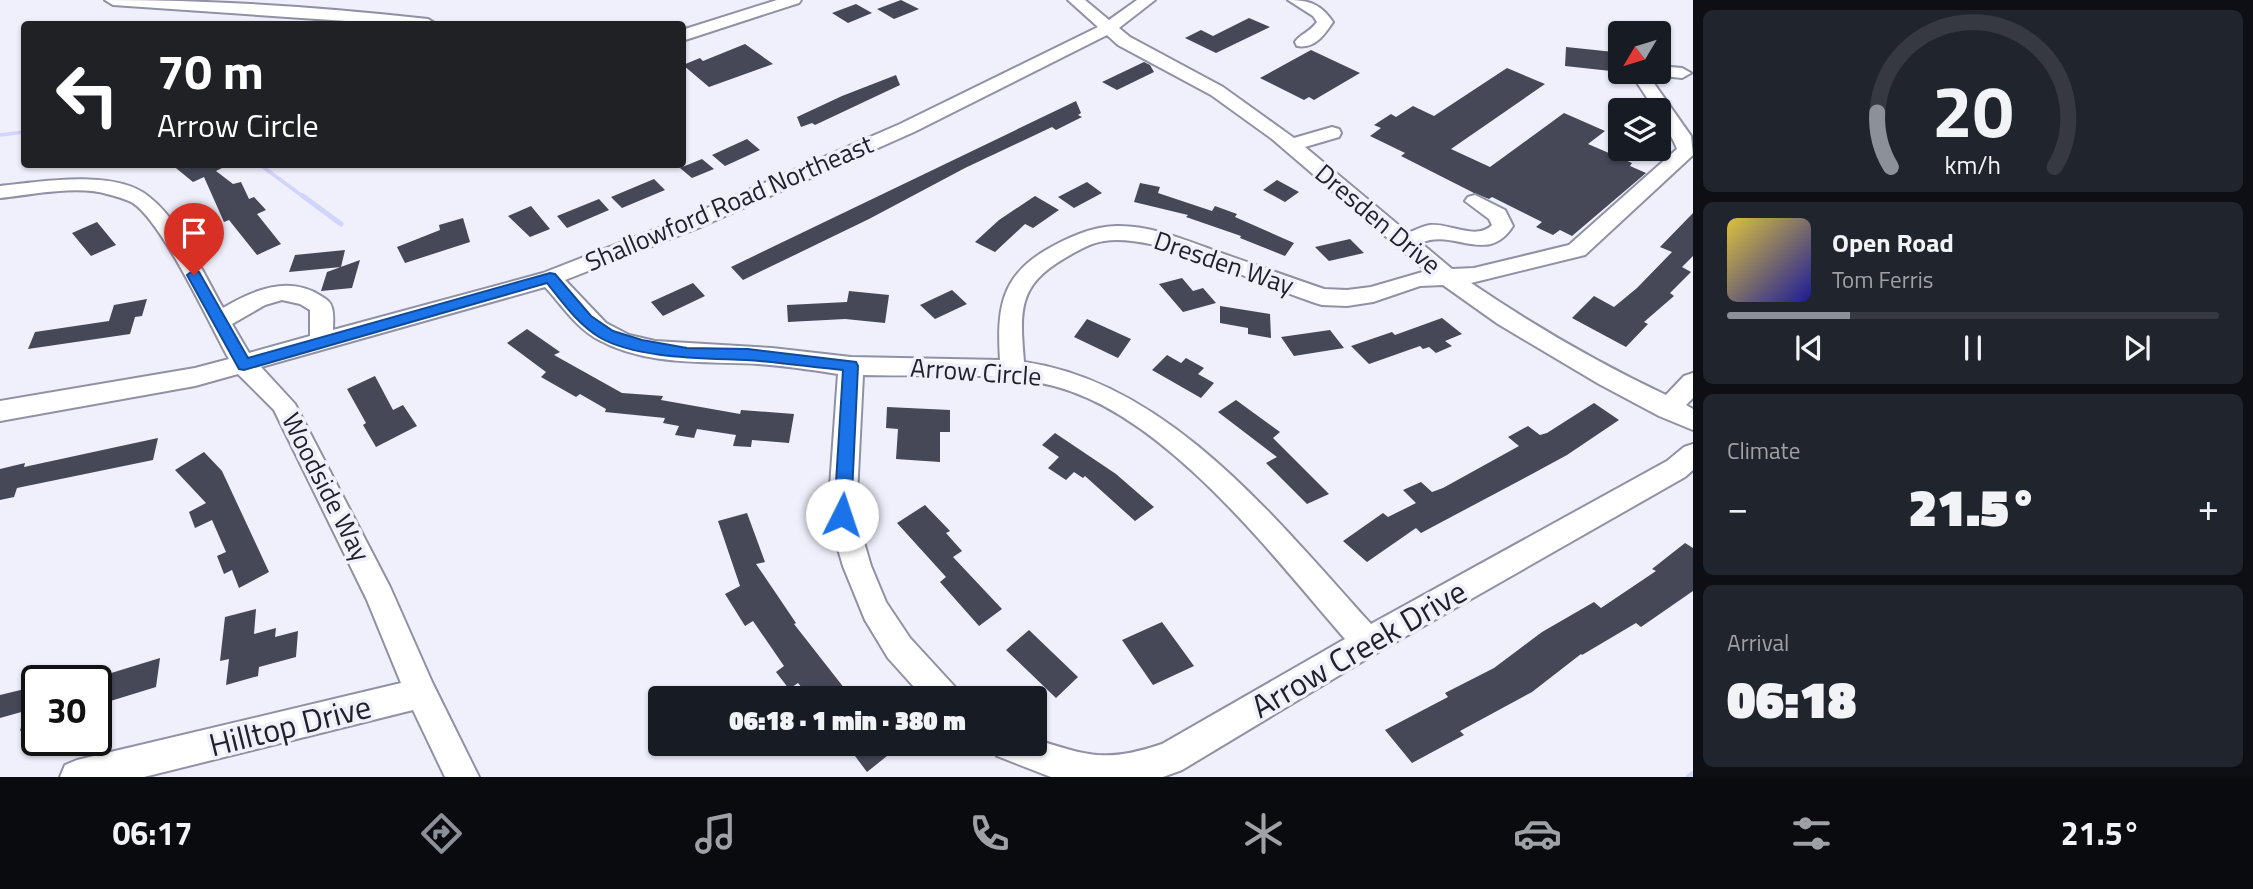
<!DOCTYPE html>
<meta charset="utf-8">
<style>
:root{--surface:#171b24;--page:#20242c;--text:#f1f3f6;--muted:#9ea1a6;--line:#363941;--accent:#8c9099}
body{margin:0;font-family:"Titillium Web",sans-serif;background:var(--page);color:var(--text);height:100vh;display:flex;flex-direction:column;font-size:26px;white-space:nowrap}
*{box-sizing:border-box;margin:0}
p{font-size:23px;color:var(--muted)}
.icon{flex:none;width:38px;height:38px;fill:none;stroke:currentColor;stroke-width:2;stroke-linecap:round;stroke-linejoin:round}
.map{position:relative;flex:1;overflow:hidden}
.panel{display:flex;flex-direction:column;gap:10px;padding:10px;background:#0d0f14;width:560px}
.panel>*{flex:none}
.hud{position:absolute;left:21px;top:21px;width:665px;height:147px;border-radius:7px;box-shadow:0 2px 5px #0004;background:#202124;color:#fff;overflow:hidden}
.needle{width:46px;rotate:232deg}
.tools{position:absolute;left:1608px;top:21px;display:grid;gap:14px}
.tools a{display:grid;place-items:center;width:63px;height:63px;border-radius:7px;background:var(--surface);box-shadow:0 2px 5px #0004;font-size:35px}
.speed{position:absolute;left:21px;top:665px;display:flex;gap:14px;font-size:35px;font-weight:700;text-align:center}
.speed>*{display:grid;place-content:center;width:91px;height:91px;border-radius:50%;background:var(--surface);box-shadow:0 2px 5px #0004;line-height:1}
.speed .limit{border:4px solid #111;border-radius:10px;background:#fff;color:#111}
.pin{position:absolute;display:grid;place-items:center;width:60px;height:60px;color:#fff;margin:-72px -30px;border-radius:50% 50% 50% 0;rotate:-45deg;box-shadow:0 0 7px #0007}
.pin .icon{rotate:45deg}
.me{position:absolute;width:77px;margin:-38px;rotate:4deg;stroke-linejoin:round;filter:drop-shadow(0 0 5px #0008)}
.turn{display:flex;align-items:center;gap:24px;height:147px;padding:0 21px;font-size:32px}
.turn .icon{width:91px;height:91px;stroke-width:2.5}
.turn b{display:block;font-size:49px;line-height:60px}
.big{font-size:52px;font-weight:800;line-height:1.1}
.panel .tile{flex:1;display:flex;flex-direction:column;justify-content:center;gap:10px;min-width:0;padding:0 24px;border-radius:10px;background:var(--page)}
.panel .dial{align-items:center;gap:0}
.dial svg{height:182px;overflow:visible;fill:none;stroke:var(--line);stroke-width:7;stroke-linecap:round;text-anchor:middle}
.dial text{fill:var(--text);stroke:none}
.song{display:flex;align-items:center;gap:21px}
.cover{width:84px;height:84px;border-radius:10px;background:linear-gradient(135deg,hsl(50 70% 55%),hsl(240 70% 35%))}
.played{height:7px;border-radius:4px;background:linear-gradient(90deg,var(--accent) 25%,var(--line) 25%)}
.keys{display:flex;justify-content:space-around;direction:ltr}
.heat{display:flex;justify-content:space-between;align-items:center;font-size:38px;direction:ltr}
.trip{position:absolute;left:648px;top:686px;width:399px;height:70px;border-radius:7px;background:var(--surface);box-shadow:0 2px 5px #0004;font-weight:800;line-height:70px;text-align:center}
.tabs{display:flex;height:112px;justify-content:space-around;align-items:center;background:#090b0e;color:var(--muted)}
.tabs .icon{width:49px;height:49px}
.tabs .selected{color:var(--accent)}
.tabs b{font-size:32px;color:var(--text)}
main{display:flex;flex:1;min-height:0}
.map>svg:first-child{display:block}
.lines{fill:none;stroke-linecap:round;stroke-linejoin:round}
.stream-far2{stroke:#d1d4fb;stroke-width:3.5}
.stream-far1{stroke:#d1d4fb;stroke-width:5}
.stream{stroke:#d1d4fb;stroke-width:6}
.building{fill:#464757}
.minor-casing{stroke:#9091a4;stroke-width:4}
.minor{fill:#fff;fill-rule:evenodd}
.route{fill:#1a73e8;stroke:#114b97;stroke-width:2}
.labels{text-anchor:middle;stroke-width:7;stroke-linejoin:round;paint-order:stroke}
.street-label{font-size:26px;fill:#212229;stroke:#eff0fc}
.near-street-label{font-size:32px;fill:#212229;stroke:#eff0fc}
</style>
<main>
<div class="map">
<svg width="1693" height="777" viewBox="0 0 1693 777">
<rect width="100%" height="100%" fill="#eff0fc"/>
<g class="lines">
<path class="stream-far2" d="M0 135 24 132
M259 164 305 198"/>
<path class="stream-far1" d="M303 196 341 224"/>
<path class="stream" d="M1689 777 1693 774"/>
</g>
<path class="building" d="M901 0 919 9 894 19 877 9Z
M856 4 872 13 848 23 832 13Z
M1249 18 1270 27 1216 53 1185 38 1201 30 1213 36Z
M745 44 773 64 709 87 683 65 700 58 703 61Z
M1566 47 1614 52 1620 62V72L1565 66Z
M1311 50 1360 73 1314 100 1309 97 1304 100 1260 78Z
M1144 62 1150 65 1154 72 1117 90 1102 82Z
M1507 68 1545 84 1451 149 1490 167 1564 113 1605 131 1588 144 1632 163 1630 166 1646 173 1572 236 1560 230 1553 235 1536 227 1542 222 1492 197 1489 199 1474 193 1401 156 1405 153 1370 136 1381 128 1374 125 1391 114 1396 117 1413 106 1434 116Z
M896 75 900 85 815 125 812 123 801 127 797 117 842 96Z
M1076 101 1081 113 1078 115 1082 117 1056 130 1052 127 965 168 869 219 743 280 731 267Z
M747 139 760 150 725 166 712 155Z
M702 159 714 169 692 178 680 168Z
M171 164H230L216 171 233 184 241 182 249 199 254 197 266 210 257 214 281 244 257 255 229 220 224 222 204 177 193 182Z
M654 179 665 190 622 208 611 197Z
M1277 180 1299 192 1285 202 1263 190Z
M1087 182 1102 193 1074 208 1058 197Z
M1140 183 1160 187 1158 193 1212 211 1215 206 1237 214 1235 217 1294 243 1285 256 1240 238 1241 236 1186 217 1188 215 1134 202Z
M1035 196 1059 210 1033 228 1025 224 995 252 975 242 999 220Z
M599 199 609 210 567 228 557 216Z
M531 206 550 229 530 237 508 216Z
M1693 213V256L1682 267 1691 272 1670 293 1674 296 1644 322 1648 324 1626 347 1572 318 1594 296 1614 307 1637 288 1672 252 1660 247Z
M463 218 470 242 405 263 397 247 440 230 439 225Z
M97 222 116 245 91 256 72 233Z
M1350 239 1364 253 1329 261 1315 247Z
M345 250 341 267 289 272 295 255Z
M360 260 352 288 321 291 327 272Z
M1182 278 1193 291 1203 288 1216 303 1183 312 1159 284Z
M693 283 705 296 663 316 651 302Z
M952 290 967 304 935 319 920 305Z
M849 291 889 295 885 323 845 319 788 322 787 305 847 302Z
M147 299 142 316 135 317 130 334 28 349 35 332 109 321 114 305Z
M1220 306 1270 314 1271 338 1248 334V328L1220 323Z
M1442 318 1462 334 1445 341 1452 346 1436 353 1429 347 1423 349 1420 346 1369 364 1351 346 1392 332 1395 335Z
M1087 319 1131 339 1118 358 1074 337Z
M527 329 560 352 554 355 622 393 663 396 661 400 740 414 741 410 794 414 789 443 752 440 751 447 733 446 736 435 697 429 694 438 675 435 679 426 663 423 665 418 605 412 606 409 580 394 576 397 541 377 546 372 507 343Z
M1330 330 1344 348 1294 356 1281 337Z
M1167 355 1181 363 1186 358 1204 368 1198 374 1214 383 1201 398 1152 370Z
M375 376 393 410 403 405 417 426 376 447 363 425 366 423 347 389Z
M1236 400 1280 432 1273 438 1329 494 1307 504 1266 463 1277 457 1218 412Z
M1594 403 1619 420 1567 455 1532 474 1421 533 1416 528 1367 562 1343 541 1383 513 1388 517 1416 503 1403 490 1421 482 1432 492 1443 488 1519 446 1508 437 1528 426 1540 435 1547 433Z
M887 407 950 410V432H940V462L896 459 898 429 886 428Z
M1055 433 1116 474 1154 507 1135 521 1085 476 1083 478 1074 472 1066 480 1048 468 1059 457 1042 445Z
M158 438 153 460 17 488 14 497 0 500V469L25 463 24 467Z
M204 452 222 471 269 572 239 588 232 570 224 574 217 556 226 552 212 520 195 528 189 512 206 503 175 470Z
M925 505 950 531 946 533 962 551 953 557 1002 609 979 626 940 582 946 577 897 523Z
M747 513 765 562 756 564 796 623 794 624 852 698H810L798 683 789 689 776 672 784 666 753 621 745 626 725 594 740 586 718 521Z
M1685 543 1693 548V591L1641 627 1636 623 1582 655 1581 654 1532 692 1460 731 1464 735 1412 763 1385 730 1448 697 1445 693 1494 668 1542 632 1594 602 1601 608 1656 571 1652 569Z
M256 609 254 634 276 628 275 637 298 631 296 657 259 667 258 676 226 685 229 659 220 661 225 617Z
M1162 622 1194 666 1153 685 1122 640Z
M1029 630 1078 677 1056 698 1006 650Z
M160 658 156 687 104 703 108 674Z
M37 686V727L20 731 25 711 0 718V695Z
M846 744H902L867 772Z"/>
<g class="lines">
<g class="minor-casing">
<path id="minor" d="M105 0C213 0 321 7 428 19L436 24H390L113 5Z
M777 0H801L799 3 682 41V30Z
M1068 0H1085L1109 20 1137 0H1155L1119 28 1130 37 1223 87 1294 138 1332 127 1339 129 1341 133 1339 137 1305 147 1408 233C1415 230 1423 226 1430 225 1450 223 1476 241 1492 225L1489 219 1465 201 1468 197 1475 195 1505 210 1513 226C1488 266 1453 228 1421 243L1452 269 1474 268 1569 245 1677 149C1673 136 1660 123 1659 110H1655L1630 72H1646L1691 136 1693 155 1585 255 1471 283C1533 325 1598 363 1666 395L1684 376 1693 373V398L1686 405 1693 409V430L1659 416 1599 384 1498 324 1443 285 1420 286 1373 302 1347 306 1322 305C1264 288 1160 232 1104 241 1090 243 1077 251 1065 258 1017 286 1020 311 1024 362 1169 382 1278 522 1371 624L1667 461 1684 447 1693 444V470L1685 477 1378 652 1182 770 1163 777H1051L997 756 993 744H1034V739C1089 756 1106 763 1162 744L1345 639C1271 554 1166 415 1054 386 992 370 926 377 863 375L856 515 871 566 886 602 910 638 955 687 960 698H924L888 658 865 620 843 566 828 515 838 374C812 370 785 366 758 364 705 361 646 366 599 340 576 328 562 305 545 287L261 367 295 404 390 587 432 682 479 777H445L413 710 144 777H60L65 765 77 760 401 683 367 600 274 410 238 374 195 386 0 421V401L195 368 229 359C209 323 163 223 133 203 126 199 115 196 107 194 77 185 31 195 0 198V186C41 182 114 169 148 196 180 220 203 273 223 308 253 290 289 275 321 296 326 299 331 302 332 308 334 315 333 323 333 330L543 273 684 218 900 124 1098 27ZM1107 35 1118 45 1211 95 1272 139 1426 271 1371 287 1347 290 1324 289C1289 277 1253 264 1218 252 1185 240 1151 225 1116 226 1090 227 1067 238 1046 250 1000 277 997 310 1000 360L851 357 772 348 655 341 629 335 606 323 565 280 698 228 914 132ZM282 300 300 304 310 310V336L249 353 232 324 265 305Z
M1288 0C1309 0 1321 4 1333 22 1324 35 1315 49 1297 46L1295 42C1300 34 1309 33 1317 22L1313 16Z
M1659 66 1682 68 1691 73 1682 78 1653 75 1651 72H1659Z"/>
</g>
<use href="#minor" class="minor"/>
</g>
<path class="route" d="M194 270 199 272 248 358 550 273 555 274 591 316 613 331 642 340 687 348 748 349 856 362 858 366 851 515 849 520 842 522 836 520 834 515 843 370C811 367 778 362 746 360 705 358 636 359 599 337 577 323 563 303 547 283L244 370 239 369 187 275Z"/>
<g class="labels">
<g class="street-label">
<text transform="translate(729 203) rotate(-23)" y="9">Shallowford Road Northeast</text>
<text transform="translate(1378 219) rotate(40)" y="9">Dresden Drive</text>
<text transform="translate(1224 263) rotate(19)" y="9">Dresden Way</text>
<text transform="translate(976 372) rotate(4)" y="9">Arrow Circle</text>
<text transform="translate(326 487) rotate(63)" y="9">Woodside Way</text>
</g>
<g class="near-street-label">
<text transform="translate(1359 649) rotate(-30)" y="11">Arrow Creek Drive</text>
<text transform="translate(290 726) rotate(-14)" y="11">Hilltop Drive</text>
</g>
</g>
</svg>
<div class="tools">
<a><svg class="needle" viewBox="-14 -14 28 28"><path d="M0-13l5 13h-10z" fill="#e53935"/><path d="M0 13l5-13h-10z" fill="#9ea1a6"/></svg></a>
<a><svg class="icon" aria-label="layers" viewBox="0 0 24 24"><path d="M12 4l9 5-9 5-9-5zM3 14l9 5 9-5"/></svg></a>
</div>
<div class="speed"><div class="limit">30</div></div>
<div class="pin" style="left:194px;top:275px;background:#d93025"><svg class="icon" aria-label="arrive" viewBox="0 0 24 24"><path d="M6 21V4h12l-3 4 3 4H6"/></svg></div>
<svg class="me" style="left:842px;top:515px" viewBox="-20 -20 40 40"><circle r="19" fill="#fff"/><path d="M0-13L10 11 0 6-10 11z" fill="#1a73e8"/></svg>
<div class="trip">06:18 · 1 min · 380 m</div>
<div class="hud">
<div class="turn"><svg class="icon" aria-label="left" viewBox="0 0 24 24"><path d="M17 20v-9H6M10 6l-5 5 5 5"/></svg><div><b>70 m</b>Arrow Circle</div></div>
</div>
</div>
<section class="panel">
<div class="tile dial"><svg viewBox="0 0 100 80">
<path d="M14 69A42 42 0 1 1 86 69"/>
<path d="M14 69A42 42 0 0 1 8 45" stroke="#8c9099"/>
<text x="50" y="56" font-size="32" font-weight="700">20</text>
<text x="50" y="72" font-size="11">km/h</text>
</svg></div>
<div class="tile">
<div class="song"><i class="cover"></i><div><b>Open Road</b><p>Tom Ferris</p></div></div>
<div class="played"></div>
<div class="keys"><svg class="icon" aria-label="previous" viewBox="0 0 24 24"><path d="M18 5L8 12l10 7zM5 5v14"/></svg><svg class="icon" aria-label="pause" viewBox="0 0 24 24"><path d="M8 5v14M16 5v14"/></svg><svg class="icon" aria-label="next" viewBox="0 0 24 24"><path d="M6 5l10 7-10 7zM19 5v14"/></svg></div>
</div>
<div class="tile"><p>Climate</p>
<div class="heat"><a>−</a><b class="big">21.5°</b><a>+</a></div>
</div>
<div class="tile"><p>Arrival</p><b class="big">06:18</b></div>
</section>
</main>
<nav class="tabs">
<b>06:17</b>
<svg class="icon selected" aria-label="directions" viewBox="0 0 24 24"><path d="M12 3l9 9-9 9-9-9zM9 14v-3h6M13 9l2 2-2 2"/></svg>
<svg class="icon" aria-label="music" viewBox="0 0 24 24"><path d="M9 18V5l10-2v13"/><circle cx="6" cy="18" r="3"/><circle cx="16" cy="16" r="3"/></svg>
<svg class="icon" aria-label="phone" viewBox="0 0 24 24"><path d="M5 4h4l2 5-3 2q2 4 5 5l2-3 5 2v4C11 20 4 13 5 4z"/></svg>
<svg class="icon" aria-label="climate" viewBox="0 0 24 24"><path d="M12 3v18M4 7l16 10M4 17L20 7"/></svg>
<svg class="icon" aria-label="car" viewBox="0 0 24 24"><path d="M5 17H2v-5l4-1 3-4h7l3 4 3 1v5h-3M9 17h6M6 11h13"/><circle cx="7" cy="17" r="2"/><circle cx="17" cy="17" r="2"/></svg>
<svg class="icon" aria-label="filters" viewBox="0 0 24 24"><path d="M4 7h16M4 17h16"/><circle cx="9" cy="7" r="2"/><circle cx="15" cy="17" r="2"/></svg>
<b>21.5°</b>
</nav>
